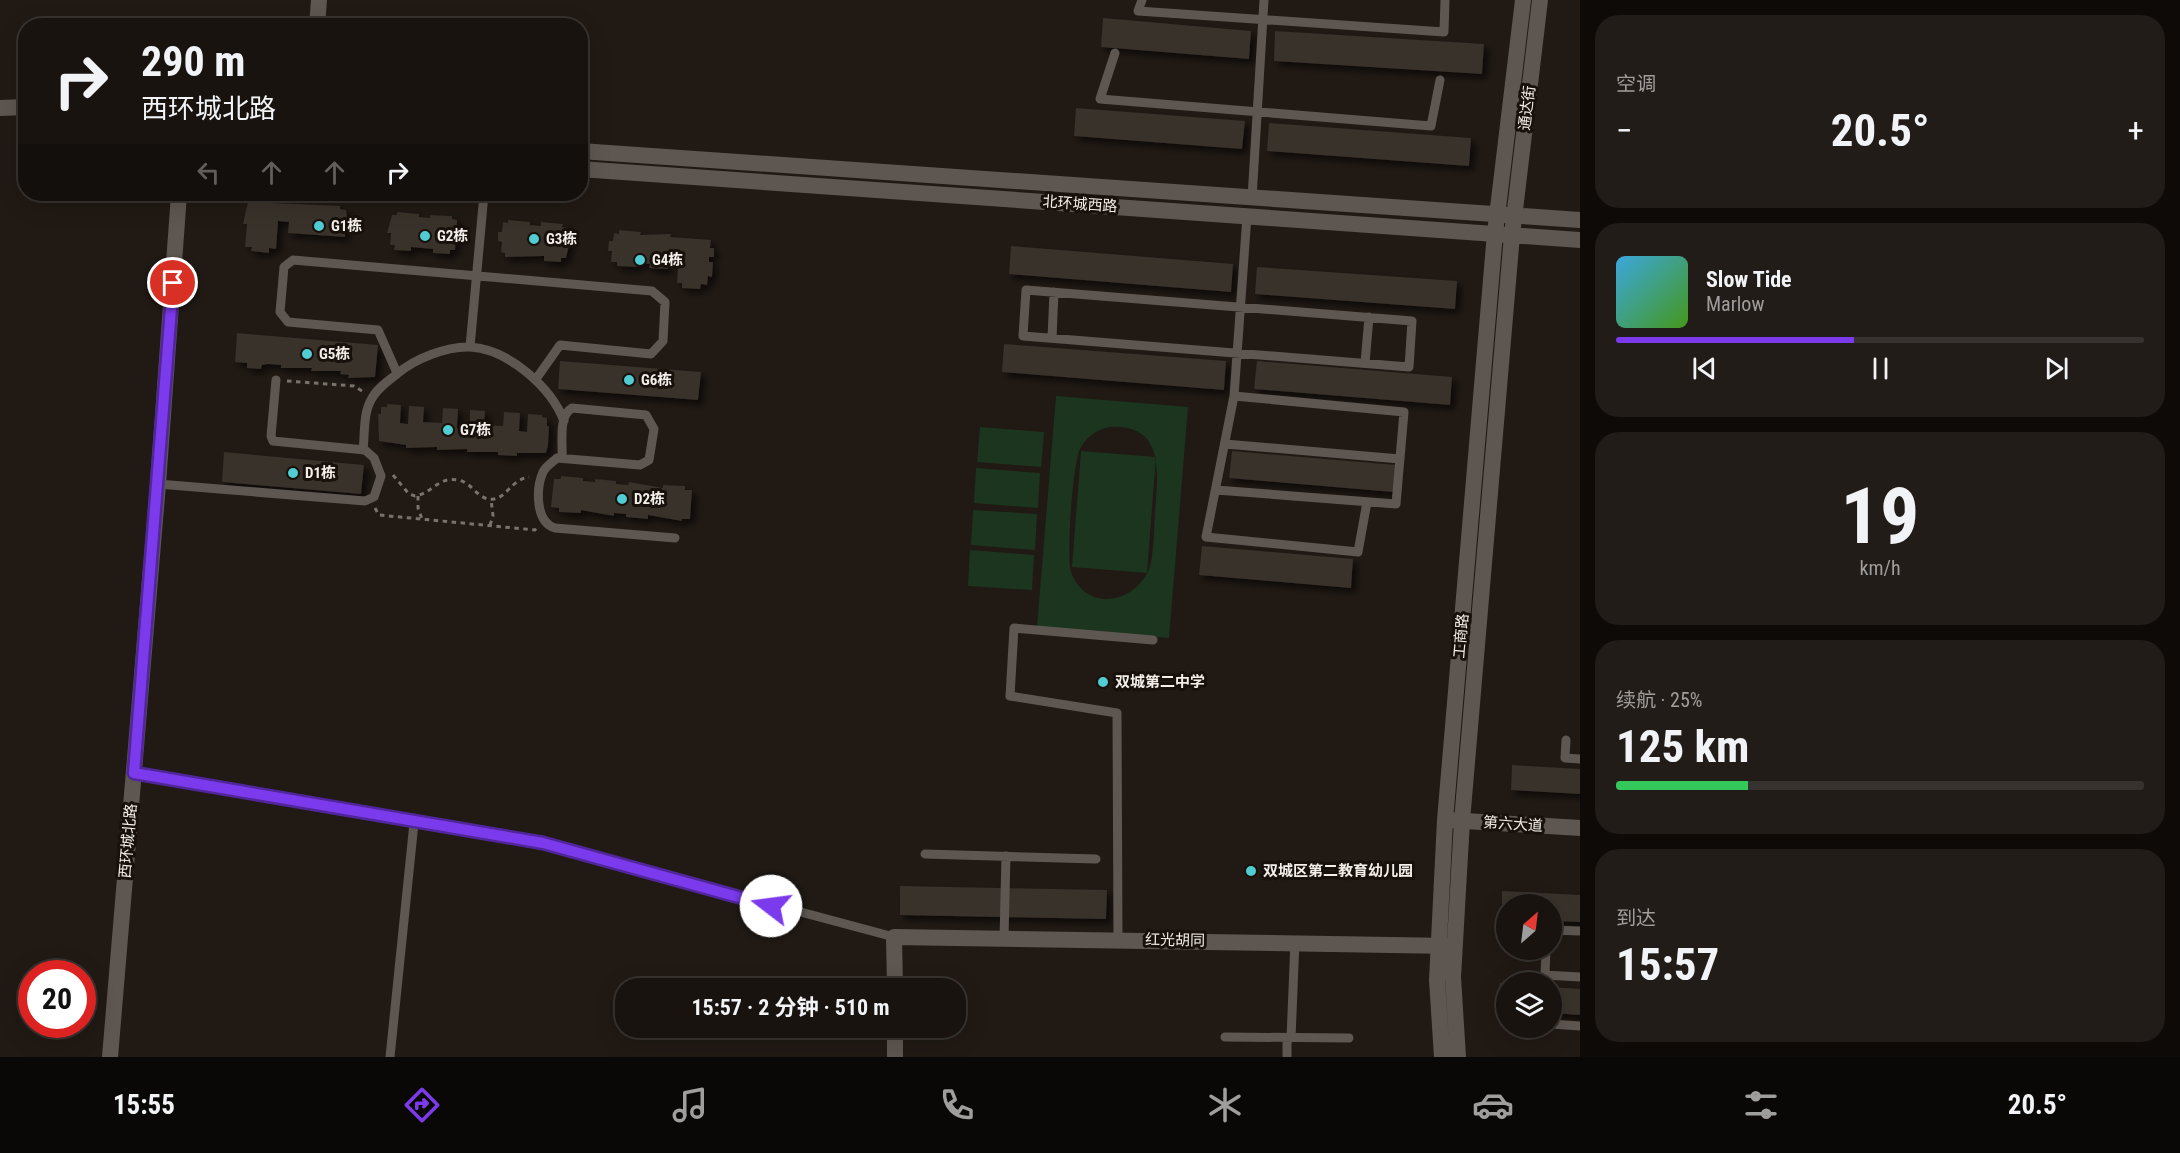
<!DOCTYPE html>
<html lang="zh">
<meta charset="utf-8">
<style>
:root{--surface:#18130f;--page:#211c18;--text:#f1f3f6;--muted:#9f9e9e;--line:#36322f;--accent:#7c3aed}
body{margin:0;font-family:"Roboto Condensed","Noto Sans SC",sans-serif;background:var(--page);color:var(--text);height:100vh;display:flex;flex-direction:column;font-size:22px;white-space:nowrap}
*{box-sizing:border-box;margin:0}
p{font-size:20px;color:var(--muted)}
.icon{flex:none;width:33px;height:33px;fill:none;stroke:currentColor;stroke-width:2;stroke-linecap:round;stroke-linejoin:round}
.map{position:relative;flex:1;overflow:hidden}
.panel{display:flex;flex-direction:column;gap:15px;padding:15px;background:#0d0a08;width:600px}
.panel>*{flex:none}
.top-card{position:absolute;left:18px;top:18px;width:570px;height:183px;border-radius:24px;box-shadow:0 6px 24px #0002,0 0 0 2px var(--line);background:#18130f;color:var(--text);overflow:hidden}
.needle{width:39px;rotate:28deg}
.controls{position:absolute;left:1496px;top:894px;display:grid;gap:12px}
.controls a{display:grid;place-items:center;width:66px;height:66px;border-radius:50%;background:var(--surface);box-shadow:0 6px 24px #0002,0 0 0 2px var(--line);font-size:30px}
.speed{position:absolute;left:18px;top:960px;display:flex;gap:12px;font-size:30px;font-weight:700;text-align:center}
.speed>*{display:grid;place-content:center;width:78px;height:78px;border-radius:50%;background:var(--surface);box-shadow:0 6px 24px #0002,0 0 0 2px var(--line);line-height:1}
.speed .limit{border:9px solid #d22;background:#fff;color:#111}
.pin{position:absolute;display:grid;place-items:center;width:51px;height:51px;color:#fff;margin:-26px;border:3px solid #fff;border-radius:50%;box-shadow:0 2px 6px #0007}
.me{position:absolute;width:66px;margin:-33px;rotate:285deg;stroke-linejoin:round;filter:drop-shadow(0 0 4px #0008)}
.turn{display:flex;align-items:center;gap:21px;height:126px;padding:0 24px;font-size:27px}
.turn .icon{width:78px;height:78px;stroke-width:2.5}
.turn b{display:block;font-size:42px;line-height:51px}
.lanes{display:flex;align-items:center;height:57px;padding:0 24px;background:#0003;justify-content:center;gap:30px;direction:ltr}
.lanes .off{opacity:.35}
.big{font-size:45px;font-weight:700;line-height:1.1}
.panel .tile{flex:1;display:flex;flex-direction:column;justify-content:center;gap:9px;min-width:0;padding:0 21px;border-radius:24px;background:var(--page)}
.panel .dial{align-items:center;gap:0}
.dial b{font-size:78px;line-height:1}
.song{display:flex;align-items:center;gap:18px}
.cover{width:72px;height:72px;border-radius:9px;background:linear-gradient(135deg,hsl(200 70% 55%),hsl(100 70% 35%))}
.played{height:6px;border-radius:3px;background:linear-gradient(90deg,var(--accent) 45%,var(--line) 45%)}
.keys{display:flex;justify-content:space-around;direction:ltr}
.heat{display:flex;justify-content:space-between;align-items:center;font-size:33px;direction:ltr}
.charge{height:9px;border-radius:4px;background:linear-gradient(90deg,#34c759 25%,var(--line) 0)}
.trip{position:absolute;left:615px;top:978px;width:351px;height:60px;border-radius:24px;background:var(--surface);box-shadow:0 6px 24px #0002,0 0 0 2px var(--line);font-weight:700;line-height:60px;text-align:center}
.dock{display:flex;height:96px;justify-content:space-around;align-items:center;background:#0a0806;color:var(--muted)}
.dock .icon{width:42px;height:42px}
.dock .selected{color:var(--accent)}
.dock b{font-size:27px;color:var(--text)}
main{display:flex;flex:1;min-height:0}
.map>svg:first-child{display:block}
.green{fill:#1c351f;fill-rule:evenodd}
.building{fill:#38302b;filter:url(#shadow)}
.lines{fill:none;stroke-linecap:round;stroke-linejoin:round}
.path{stroke:#78726e;stroke-width:3;stroke-dasharray:4.5 4.5;stroke-linecap:butt}
.service{stroke:#5e5650;stroke-width:9}
.minor{stroke:#5e5650;stroke-width:16}
.tertiary{stroke:#5e5650;stroke-width:16}
.secondary{stroke:#5e5650;stroke-width:16}
.route-casing{stroke:#51269a;stroke-width:15}
.route{stroke:#7c3aed;stroke-width:10}
.poi-dot{fill:#51ccd3;stroke:#17100b;stroke-width:2}
.labels{text-anchor:middle;stroke-width:6;stroke-linejoin:round;paint-order:stroke}
.street-label{font-size:15px;fill:#f3eeea;stroke:#17100b}
.poi-label{font-size:15px;font-weight:bold;fill:#f3eeea;stroke:#17100b;text-anchor:start}
</style>
<main>
<div class="map">
<svg width="1580" height="1057" viewBox="0 0 1580 1057">
<defs>
<filter id="shadow"><feDropShadow dx="4.5" dy="4.5" stdDeviation="3" flood-color="#0009"/></filter>
</defs>
<rect width="100%" height="100%" fill="#201914"/>
<path class="green" d="M1056 396 1188 407 1169 638 1037 627ZM1109 427C1165 423 1158 473 1155 511 1154 530 1154 549 1150 567 1136 604 1086 613 1071 572 1066 557 1073 462 1080 449 1086 437 1096 430 1109 427Z
M980 427 1044 432 1041 467 977 462Z
M1081 451 1156 457 1147 573 1072 567Z
M976 468 1040 473 1038 508 974 503Z
M973 510 1037 514 1035 550 971 545Z
M970 550 1034 555 1032 590 968 586Z"/>
<path class="building" d="M1103 18 1251 31 1249 59 1101 47Z
M1275 31 1484 44 1482 74 1274 61Z
M1076 108 1245 121 1242 149 1074 136Z
M1269 123 1471 138 1469 166 1267 151Z
M248 202 340 206V209L346 210 349 228 345 227V237L288 233 289 222 278 221 276 249 269 248V253L251 251 252 247H245L247 224H243Z
M397 212 419 214V217L430 218V215L452 216V219L457 220V229H461L460 239H456L455 250H450V254L433 253V249L411 247V251L394 250 395 245H390L391 233H387L392 215H397Z
M508 220 530 222V225L541 226V222L563 224 562 227 568 228 567 237H571L566 258H561V262L544 261V256L505 257V253L501 252 502 242 498 241V232H502L503 222 508 223Z
M619 230 641 232 640 235 671 234 670 237 711 240 710 248H714V257H709V262H713L712 277 708 276 707 285 701 284 700 289 682 288V283H677L679 253 669 252 668 269 649 268 650 264 638 263 637 267 617 266V262H611L612 251H608L609 241H613L614 233 619 234Z
M1011 246 1233 264 1231 292 1009 274Z
M1257 267 1457 281 1455 309 1255 294Z
M237 333 378 345 375 377 348 378 349 375 340 374 341 371H311L312 368H281V365L268 364 262 365 261 369 247 368V363L235 362Z
M1004 344 1226 361 1224 390 1002 372Z
M560 361 701 372 698 400 558 389Z
M1257 361 1452 377 1450 405 1254 389Z
M387 404 401 405 400 423 408 424 409 406 424 407 423 422 442 423 443 408 458 409 457 428 470 429V410L485 411 484 425 503 426 504 412 520 413 519 431 527 432 528 414 542 415V417L547 418V426H549L548 445 546 453H517V456L498 455V452H467V449L437 450V447L406 448V445L379 441 378 414H381V407H387Z
M1232 451 1396 465 1393 492 1229 478Z
M224 452 364 465 361 494 222 482Z
M561 476 583 478V481L595 482V479L616 481V484L628 485 629 482 663 488V485L685 486V490H692L690 519H682V521L648 515V519L626 517V514L614 513V516L581 510V513L559 512V508L551 507 554 479H561Z
M1202 546 1353 559 1351 588 1199 575Z
M1512 765 1580 769V794L1511 790Z
M900 886 1107 890 1106 919 900 915Z
M1502 891 1580 895V922L1551 921V904H1506V919H1502Z
M1500 983 1506 984V1010H1498Z
M1551 987 1580 989V1015L1551 1013Z"/>
<g class="lines">
<path class="path" d="M287 381 354 386 362 391
M393 475 409 494 415 496C431 494 439 476 458 480 472 482 479 502 494 499 507 497 511 480 529 477
M418 496V508L422 519
M375 508 379 515 535 530 537 527
M490 525 493 516 491 499"/>
<path class="service" d="M1142 0 1138 11 1444 32 1445 0
M1115 53 1100 99 1431 126 1440 80
M1252 198 1264 0
M1247 216 1234 396 1206 537 1358 552 1367 502
M1026 290 1412 321 1409 367 1023 336Z
M1052 338 1054 292
M470 347 484 194
M1365 363 1369 317
M397 373 378 330 288 322 280 312 284 267 293 260 652 291 665 302 663 341 651 354 560 345 536 379
M1225 444 1400 459
M363 450C365 434 363 414 371 400 376 389 388 381 397 374 414 359 447 346 470 347 508 349 551 387 564 421
M562 458C563 443 558 416 572 408L646 415 654 429 649 460 640 465 557 458C553 462 546 466 543 472 536 488 535 522 555 528L675 538
M158 484 365 501 374 497 381 476 374 458 365 450 273 441 271 436 276 380
M1216 490 1396 504 1404 412 1234 396
M1566 740 1565 758 1580 759
M134 773 414 823
M925 854 1096 859
M1551 930 1580 931
M1004 938 1006 856
M1118 940 1117 713 1010 696 1014 628 1153 640
M1546 950 1545 975 1580 977
M1551 1024 1580 1026
M1225 1037 1349 1038
M1291 1038 1295 941
M390 1057 414 823 543 843 894 937
M1287 1057V1038"/>
<path class="minor" d="M317 26 319 0
M0 108 26 107
M895 988 894 937 1451 946
M895 1028V1057"/>
<path class="tertiary" d="M1449 820 1580 828
M110 1057 158 484 179 194"/>
<path class="secondary" d="M580 151 1580 220
M580 169 1580 240
M1442 1057 1437 980 1445 820 1495 233 1523 0
M1458 1057 1453 977 1462 821 1512 235 1540 0"/>
</g>
<g class="lines">
<g class="route-casing">
<path id="route" d="M173 283 134 773 543 843 771 906"/>
</g>
<use href="#route" class="route"/>
</g>
<g class="poi-dot">
<circle cx="319" cy="226" r="6"/>
<circle cx="425" cy="236" r="6"/>
<circle cx="534" cy="239" r="6"/>
<circle cx="640" cy="260" r="6"/>
<circle cx="307" cy="354" r="6"/>
<circle cx="629" cy="380" r="6"/>
<circle cx="448" cy="430" r="6"/>
<circle cx="293" cy="473" r="6"/>
<circle cx="622" cy="499" r="6"/>
<circle cx="1103" cy="682" r="6"/>
<circle cx="1251" cy="871" r="6"/>
</g>
<g class="labels">
<g class="street-label">
<text transform="translate(1527 108) rotate(-83)" y="5">通达街</text>
<text transform="translate(1080 204) rotate(4)" y="5">北环城西路</text>
<text transform="translate(1461 636) rotate(-85)" y="5">工商路</text>
<text transform="translate(1513 824) rotate(4)" y="5">第六大道</text>
<text transform="translate(128 841) rotate(-85)" y="5">西环城北路</text>
<text transform="translate(1175 940) rotate(1)" y="5">红光胡同</text>
</g>
<g class="poi-label">
<text x="331" y="231">G1栋</text>
<text x="437" y="241">G2栋</text>
<text x="546" y="244">G3栋</text>
<text x="652" y="265">G4栋</text>
<text x="319" y="359">G5栋</text>
<text x="641" y="385">G6栋</text>
<text x="460" y="435">G7栋</text>
<text x="305" y="478">D1栋</text>
<text x="634" y="504">D2栋</text>
<text x="1115" y="687">双城第二中学</text>
<text x="1263" y="876">双城区第二教育幼儿园</text>
</g>
</g>
</svg>
<div class="controls">
<a><svg class="needle" viewBox="-14 -14 28 28"><path d="M0-13l5 13h-10z" fill="#e53935"/><path d="M0 13l5-13h-10z" fill="#9f9e9e"/></svg></a>
<a><svg class="icon" aria-label="layers" viewBox="0 0 24 24"><path d="M12 4l9 5-9 5-9-5zM3 14l9 5 9-5"/></svg></a>
</div>
<div class="speed"><div class="limit">20</div></div>
<div class="pin" style="left:173px;top:283px;background:#d93025"><svg class="icon" aria-label="arrive" viewBox="0 0 24 24"><path d="M6 21V4h12l-3 4 3 4H6"/></svg></div>
<svg class="me" style="left:771px;top:906px" viewBox="-20 -20 40 40"><circle r="19" fill="#fff"/><path d="M0-13L10 11 0 6-10 11z" fill="#7c3aed"/></svg>
<div class="trip">15:57 · 2 分钟 · 510 m</div>
<div class="top-card">
<div class="turn"><svg class="icon" aria-label="right" viewBox="0 0 24 24"><path d="M7 20v-9h11M14 6l5 5-5 5"/></svg><div><b>290 m</b>西环城北路</div></div>
<div class="lanes"><svg class="icon off" aria-label="left" viewBox="0 0 24 24"><path d="M17 20v-9H6M10 6l-5 5 5 5"/></svg><svg class="icon off" aria-label="ahead" viewBox="0 0 24 24"><path d="M12 20V5M6 11l6-6 6 6"/></svg><svg class="icon off" aria-label="ahead" viewBox="0 0 24 24"><path d="M12 20V5M6 11l6-6 6 6"/></svg><svg class="icon" aria-label="right" viewBox="0 0 24 24"><path d="M7 20v-9h11M14 6l5 5-5 5"/></svg></div>
</div>
</div>
<section class="panel">
<div class="tile"><p>空调</p>
<div class="heat"><a>−</a><b class="big">20.5°</b><a>+</a></div>
</div>
<div class="tile">
<div class="song"><i class="cover"></i><div><b>Slow Tide</b><p>Marlow</p></div></div>
<div class="played"></div>
<div class="keys"><svg class="icon" aria-label="previous" viewBox="0 0 24 24"><path d="M18 5L8 12l10 7zM5 5v14"/></svg><svg class="icon" aria-label="pause" viewBox="0 0 24 24"><path d="M8 5v14M16 5v14"/></svg><svg class="icon" aria-label="next" viewBox="0 0 24 24"><path d="M6 5l10 7-10 7zM19 5v14"/></svg></div>
</div>
<div class="tile dial"><b>19</b><p>km/h</p></div>
<div class="tile"><p>续航 · 25%</p><b class="big">125 km</b><div class="charge"></div></div>
<div class="tile"><p>到达</p><b class="big">15:57</b></div>
</section>
</main>
<nav class="dock">
<b>15:55</b>
<svg class="icon selected" aria-label="directions" viewBox="0 0 24 24"><path d="M12 3l9 9-9 9-9-9zM9 14v-3h6M13 9l2 2-2 2"/></svg>
<svg class="icon" aria-label="music" viewBox="0 0 24 24"><path d="M9 18V5l10-2v13"/><circle cx="6" cy="18" r="3"/><circle cx="16" cy="16" r="3"/></svg>
<svg class="icon" aria-label="phone" viewBox="0 0 24 24"><path d="M5 4h4l2 5-3 2q2 4 5 5l2-3 5 2v4C11 20 4 13 5 4z"/></svg>
<svg class="icon" aria-label="climate" viewBox="0 0 24 24"><path d="M12 3v18M4 7l16 10M4 17L20 7"/></svg>
<svg class="icon" aria-label="car" viewBox="0 0 24 24"><path d="M5 17H2v-5l4-1 3-4h7l3 4 3 1v5h-3M9 17h6M6 11h13"/><circle cx="7" cy="17" r="2"/><circle cx="17" cy="17" r="2"/></svg>
<svg class="icon" aria-label="filters" viewBox="0 0 24 24"><path d="M4 7h16M4 17h16"/><circle cx="9" cy="7" r="2"/><circle cx="15" cy="17" r="2"/></svg>
<b>20.5°</b>
</nav>
